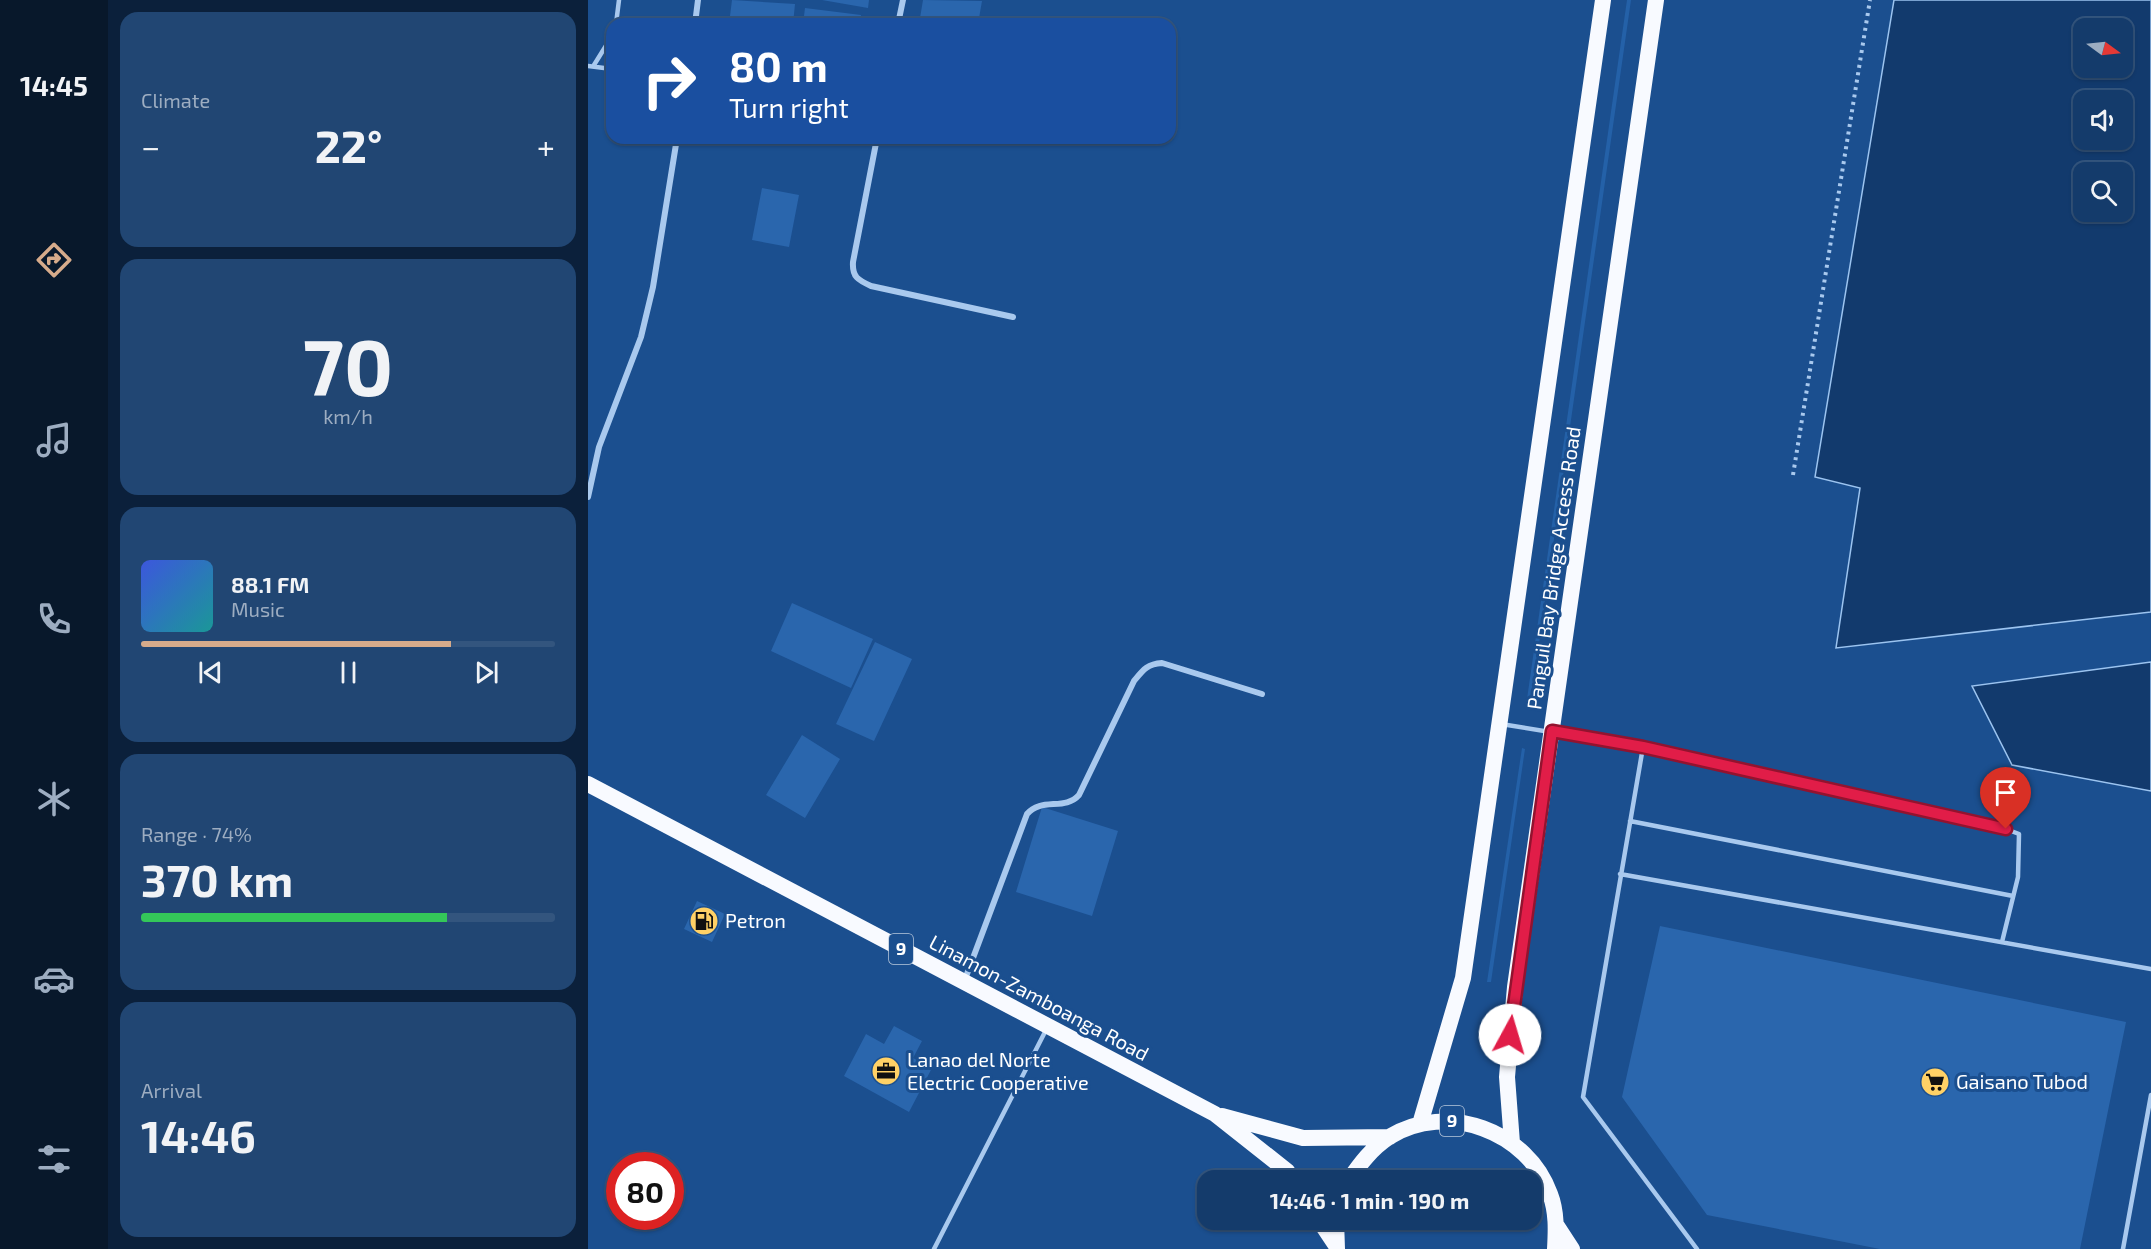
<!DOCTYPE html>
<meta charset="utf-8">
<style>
:root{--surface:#143b6b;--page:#214673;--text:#f1f3f6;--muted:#9dadc1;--line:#33557e;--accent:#d6ab8b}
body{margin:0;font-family:"Exo 2",sans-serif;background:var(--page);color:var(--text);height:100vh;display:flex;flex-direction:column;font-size:22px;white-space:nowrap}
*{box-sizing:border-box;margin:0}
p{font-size:20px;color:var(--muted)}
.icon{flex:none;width:33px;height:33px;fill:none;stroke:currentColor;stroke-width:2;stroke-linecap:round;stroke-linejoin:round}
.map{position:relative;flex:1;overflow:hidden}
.drawer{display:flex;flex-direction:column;gap:12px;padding:12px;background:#0b203b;width:480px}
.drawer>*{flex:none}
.top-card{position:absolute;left:18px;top:18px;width:570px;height:126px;border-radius:18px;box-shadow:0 2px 4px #0004,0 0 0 2px var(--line);background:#1a4fa0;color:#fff;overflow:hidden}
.needle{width:39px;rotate:105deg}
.fabs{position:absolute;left:1485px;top:18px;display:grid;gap:12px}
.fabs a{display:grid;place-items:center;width:60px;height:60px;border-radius:12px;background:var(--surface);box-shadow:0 2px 4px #0004,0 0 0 2px var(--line);font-size:30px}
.speed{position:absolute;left:18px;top:1152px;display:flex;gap:12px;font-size:30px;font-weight:700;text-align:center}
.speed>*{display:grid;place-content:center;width:78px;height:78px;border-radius:50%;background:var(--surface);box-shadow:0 2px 4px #0004,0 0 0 2px var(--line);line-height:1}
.speed .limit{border:9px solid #d22;background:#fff;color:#111}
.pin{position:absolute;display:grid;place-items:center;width:51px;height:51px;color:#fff;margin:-62px -26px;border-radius:50% 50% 50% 0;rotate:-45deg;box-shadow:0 0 6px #0007}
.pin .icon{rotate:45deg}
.me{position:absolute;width:66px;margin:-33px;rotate:6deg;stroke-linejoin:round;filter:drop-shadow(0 0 4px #0008)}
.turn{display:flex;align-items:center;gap:21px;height:126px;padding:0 24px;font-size:27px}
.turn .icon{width:78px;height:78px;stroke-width:2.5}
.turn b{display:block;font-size:42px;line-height:51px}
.big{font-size:45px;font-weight:700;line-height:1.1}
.drawer .tile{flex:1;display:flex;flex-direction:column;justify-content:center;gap:9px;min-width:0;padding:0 21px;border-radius:18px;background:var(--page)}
.drawer .dial{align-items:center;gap:0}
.dial b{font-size:78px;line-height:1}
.song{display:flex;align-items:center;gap:18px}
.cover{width:72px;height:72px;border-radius:9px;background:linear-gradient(135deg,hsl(230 70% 55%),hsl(180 70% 35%))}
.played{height:6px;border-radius:3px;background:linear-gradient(90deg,var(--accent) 75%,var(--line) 75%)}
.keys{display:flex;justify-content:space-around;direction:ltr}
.heat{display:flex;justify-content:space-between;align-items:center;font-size:33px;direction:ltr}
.charge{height:9px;border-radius:4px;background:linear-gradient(90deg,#34c759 74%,var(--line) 0)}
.trip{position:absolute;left:609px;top:1170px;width:345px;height:60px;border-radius:18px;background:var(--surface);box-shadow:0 2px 4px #0004,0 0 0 2px var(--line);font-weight:700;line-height:60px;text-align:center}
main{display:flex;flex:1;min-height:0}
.tab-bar{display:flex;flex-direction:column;width:108px;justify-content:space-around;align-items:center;background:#08182b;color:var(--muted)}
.tab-bar .icon{width:42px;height:42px}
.tab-bar .on{color:var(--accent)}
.tab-bar b{font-size:27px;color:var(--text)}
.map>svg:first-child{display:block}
.green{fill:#2461a8}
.water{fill:#123a6d;stroke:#9cc4f0;stroke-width:1.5;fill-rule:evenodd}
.building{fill:#2a66ad}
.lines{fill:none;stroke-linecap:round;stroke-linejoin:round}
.path{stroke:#a9c9ee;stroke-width:4;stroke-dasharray:3 4.5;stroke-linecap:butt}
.service{stroke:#a9c9ee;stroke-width:4.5}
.minor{stroke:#a9c9ee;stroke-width:6}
.trunk{stroke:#f8faff;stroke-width:16}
.route-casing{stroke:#92132f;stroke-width:15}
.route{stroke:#e11d48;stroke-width:10}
.labels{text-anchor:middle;stroke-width:6;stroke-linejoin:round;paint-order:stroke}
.shield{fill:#1b4f8f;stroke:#bbcadd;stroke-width:1.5}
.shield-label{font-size:18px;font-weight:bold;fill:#fff}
.street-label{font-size:20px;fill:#fff;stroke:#1b4f8f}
.poi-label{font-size:20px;fill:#fff;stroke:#1b4f8f;text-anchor:start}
</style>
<main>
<nav class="tab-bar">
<b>14:45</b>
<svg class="icon on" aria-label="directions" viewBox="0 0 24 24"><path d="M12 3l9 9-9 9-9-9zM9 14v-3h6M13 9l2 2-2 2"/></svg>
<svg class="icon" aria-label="music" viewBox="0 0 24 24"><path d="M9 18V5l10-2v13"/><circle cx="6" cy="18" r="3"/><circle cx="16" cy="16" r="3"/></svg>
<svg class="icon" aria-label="phone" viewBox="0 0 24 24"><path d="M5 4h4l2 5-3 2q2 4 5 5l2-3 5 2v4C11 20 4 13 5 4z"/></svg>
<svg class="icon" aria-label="climate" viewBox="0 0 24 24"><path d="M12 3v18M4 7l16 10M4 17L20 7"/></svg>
<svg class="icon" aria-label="car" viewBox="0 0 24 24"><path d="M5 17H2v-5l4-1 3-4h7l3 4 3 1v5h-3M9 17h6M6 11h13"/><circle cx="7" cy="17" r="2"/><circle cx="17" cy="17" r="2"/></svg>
<svg class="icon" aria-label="filters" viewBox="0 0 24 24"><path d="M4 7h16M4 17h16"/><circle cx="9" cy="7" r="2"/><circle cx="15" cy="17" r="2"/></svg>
</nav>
<section class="drawer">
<div class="tile"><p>Climate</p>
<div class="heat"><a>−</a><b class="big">22°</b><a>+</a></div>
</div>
<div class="tile dial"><b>70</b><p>km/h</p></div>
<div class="tile">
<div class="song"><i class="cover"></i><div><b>88.1 FM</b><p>Music</p></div></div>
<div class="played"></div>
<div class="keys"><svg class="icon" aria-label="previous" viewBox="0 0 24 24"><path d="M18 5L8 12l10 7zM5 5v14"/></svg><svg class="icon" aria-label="pause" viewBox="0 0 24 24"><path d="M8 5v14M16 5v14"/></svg><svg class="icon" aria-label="next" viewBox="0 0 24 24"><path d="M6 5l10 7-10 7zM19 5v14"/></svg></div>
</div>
<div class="tile"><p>Range · 74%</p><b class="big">370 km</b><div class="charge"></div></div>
<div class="tile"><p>Arrival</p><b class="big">14:46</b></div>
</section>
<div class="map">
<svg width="1563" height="1249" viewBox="0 0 1563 1249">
<rect width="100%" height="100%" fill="#1b4f8f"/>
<path class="green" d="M1039 0H1043L942 707 938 706Z
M934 748 937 749 903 982H899Z"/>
<path class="water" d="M1306 0H1563V612L1248 648 1272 488 1227 477ZM1496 28H1534V68H1496ZM1496 100H1534V140H1496ZM1496 172H1534V212H1496Z
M1563 662V791L1424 765 1384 686Z"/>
<path class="building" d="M144 0 207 4 205 24H141Z
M234 0H281L280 8Z
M335 0 394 1 390 24H331Z
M217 8 273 15 272 24H215Z
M174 188 211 195 201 247 164 240Z
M204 603 285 639 263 688 183 651Z
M287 642 324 659 286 741 248 724Z
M214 735 252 759 217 818 178 795Z
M454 807 530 831 504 916 428 892Z
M109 901 137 914 124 942 96 929Z
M1072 926 1538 1022 1492 1249H1292L1119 1215 1034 1097Z
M306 1026 334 1041 325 1058 344 1068 321 1112 256 1076 278 1034 296 1044Z"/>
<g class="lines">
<path class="path" d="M1205 475 1282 0"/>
<path class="service" d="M28 24 31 0
M6 65 24 36
M0 66 24 69
M913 724 1055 747 1418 829 1431 834 1430 877 1414 942
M1055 747 995 1097 1109 1249
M1042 821 1425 896
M1032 874 1563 969
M346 1249 458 1030
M1535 1249 1563 1095"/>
<path class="minor" d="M107 24 110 0
M310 24 315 0
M289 138 265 262C264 277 270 280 283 286L425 317
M0 497 11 447 53 337 65 287 89 138
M376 982 439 814C453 797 477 811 491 795L546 681C555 670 559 664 574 663L674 694"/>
<path class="trunk" d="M0 784 627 1114 699 1171 705 1180
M634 1116 715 1138 802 1137
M832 1124 875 978 1015 0
M924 1143 919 1077 927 987 1068 0
M761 1180C772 1164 784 1148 801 1137 859 1101 940 1131 962 1194 969 1212 968 1231 967 1249
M731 1220 747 1244
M748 1220 749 1249
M969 1226 984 1249"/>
</g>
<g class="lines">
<g class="route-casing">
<path id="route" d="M922 1035 964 731 1055 747 1418 829"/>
</g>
<use href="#route" class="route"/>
</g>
<defs>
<g id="fuel-disc" transform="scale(1.5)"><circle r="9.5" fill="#ffd166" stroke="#1b4f8f"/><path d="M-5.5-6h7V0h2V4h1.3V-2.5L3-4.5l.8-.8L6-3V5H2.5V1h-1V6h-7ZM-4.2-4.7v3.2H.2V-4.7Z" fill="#111"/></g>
<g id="office-disc" transform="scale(1.5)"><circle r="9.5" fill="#ffd166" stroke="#1b4f8f"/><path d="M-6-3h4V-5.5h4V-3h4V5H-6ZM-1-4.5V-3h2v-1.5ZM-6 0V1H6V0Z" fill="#111"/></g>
<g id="supermarket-disc" transform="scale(1.5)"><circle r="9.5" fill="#ffd166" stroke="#1b4f8f"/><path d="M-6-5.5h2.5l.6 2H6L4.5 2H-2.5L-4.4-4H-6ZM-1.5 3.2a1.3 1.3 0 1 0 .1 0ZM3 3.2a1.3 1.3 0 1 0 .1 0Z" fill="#111"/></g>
</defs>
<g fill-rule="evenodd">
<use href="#fuel-disc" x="116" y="921"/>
<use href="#office-disc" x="298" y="1071"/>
<use href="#supermarket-disc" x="1347" y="1082"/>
</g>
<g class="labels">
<g class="shield">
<rect x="301" y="934" width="24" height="30" rx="4.5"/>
<rect x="852" y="1106" width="24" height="30" rx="4.5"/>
</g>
<g class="shield-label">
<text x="313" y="955">9</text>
<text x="864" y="1127">9</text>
</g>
<g class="street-label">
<text transform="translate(966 568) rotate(-82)" y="7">Panguil Bay Bridge Access Road</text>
<text transform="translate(451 998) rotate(28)" y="7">Linamon-Zamboanga Road</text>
</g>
<g class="poi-label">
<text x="137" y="928">Petron</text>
<text x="319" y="1067">Lanao del Norte<tspan x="319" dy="23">Electric Cooperative</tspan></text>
<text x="1368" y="1089">Gaisano Tubod</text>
</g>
</g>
</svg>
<div class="fabs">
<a><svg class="needle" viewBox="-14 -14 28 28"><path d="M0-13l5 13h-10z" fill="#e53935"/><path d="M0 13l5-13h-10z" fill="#9dadc1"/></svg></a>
<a><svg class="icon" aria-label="sound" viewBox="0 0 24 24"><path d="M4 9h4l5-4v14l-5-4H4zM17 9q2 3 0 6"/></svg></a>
<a><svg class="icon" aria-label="search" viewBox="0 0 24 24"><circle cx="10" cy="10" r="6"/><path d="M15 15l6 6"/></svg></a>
</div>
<div class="speed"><div class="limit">80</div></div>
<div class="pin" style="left:1418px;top:829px;background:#d93025"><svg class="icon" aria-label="arrive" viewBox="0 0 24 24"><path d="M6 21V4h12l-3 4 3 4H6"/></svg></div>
<svg class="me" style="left:922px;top:1035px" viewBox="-20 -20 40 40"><circle r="19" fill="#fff"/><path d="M0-13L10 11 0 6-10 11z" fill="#e11d48"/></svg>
<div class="trip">14:46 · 1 min · 190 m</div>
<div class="top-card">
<div class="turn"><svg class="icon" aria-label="right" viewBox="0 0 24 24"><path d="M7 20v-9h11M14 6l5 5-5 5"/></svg><div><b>80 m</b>Turn right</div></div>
</div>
</div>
</main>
